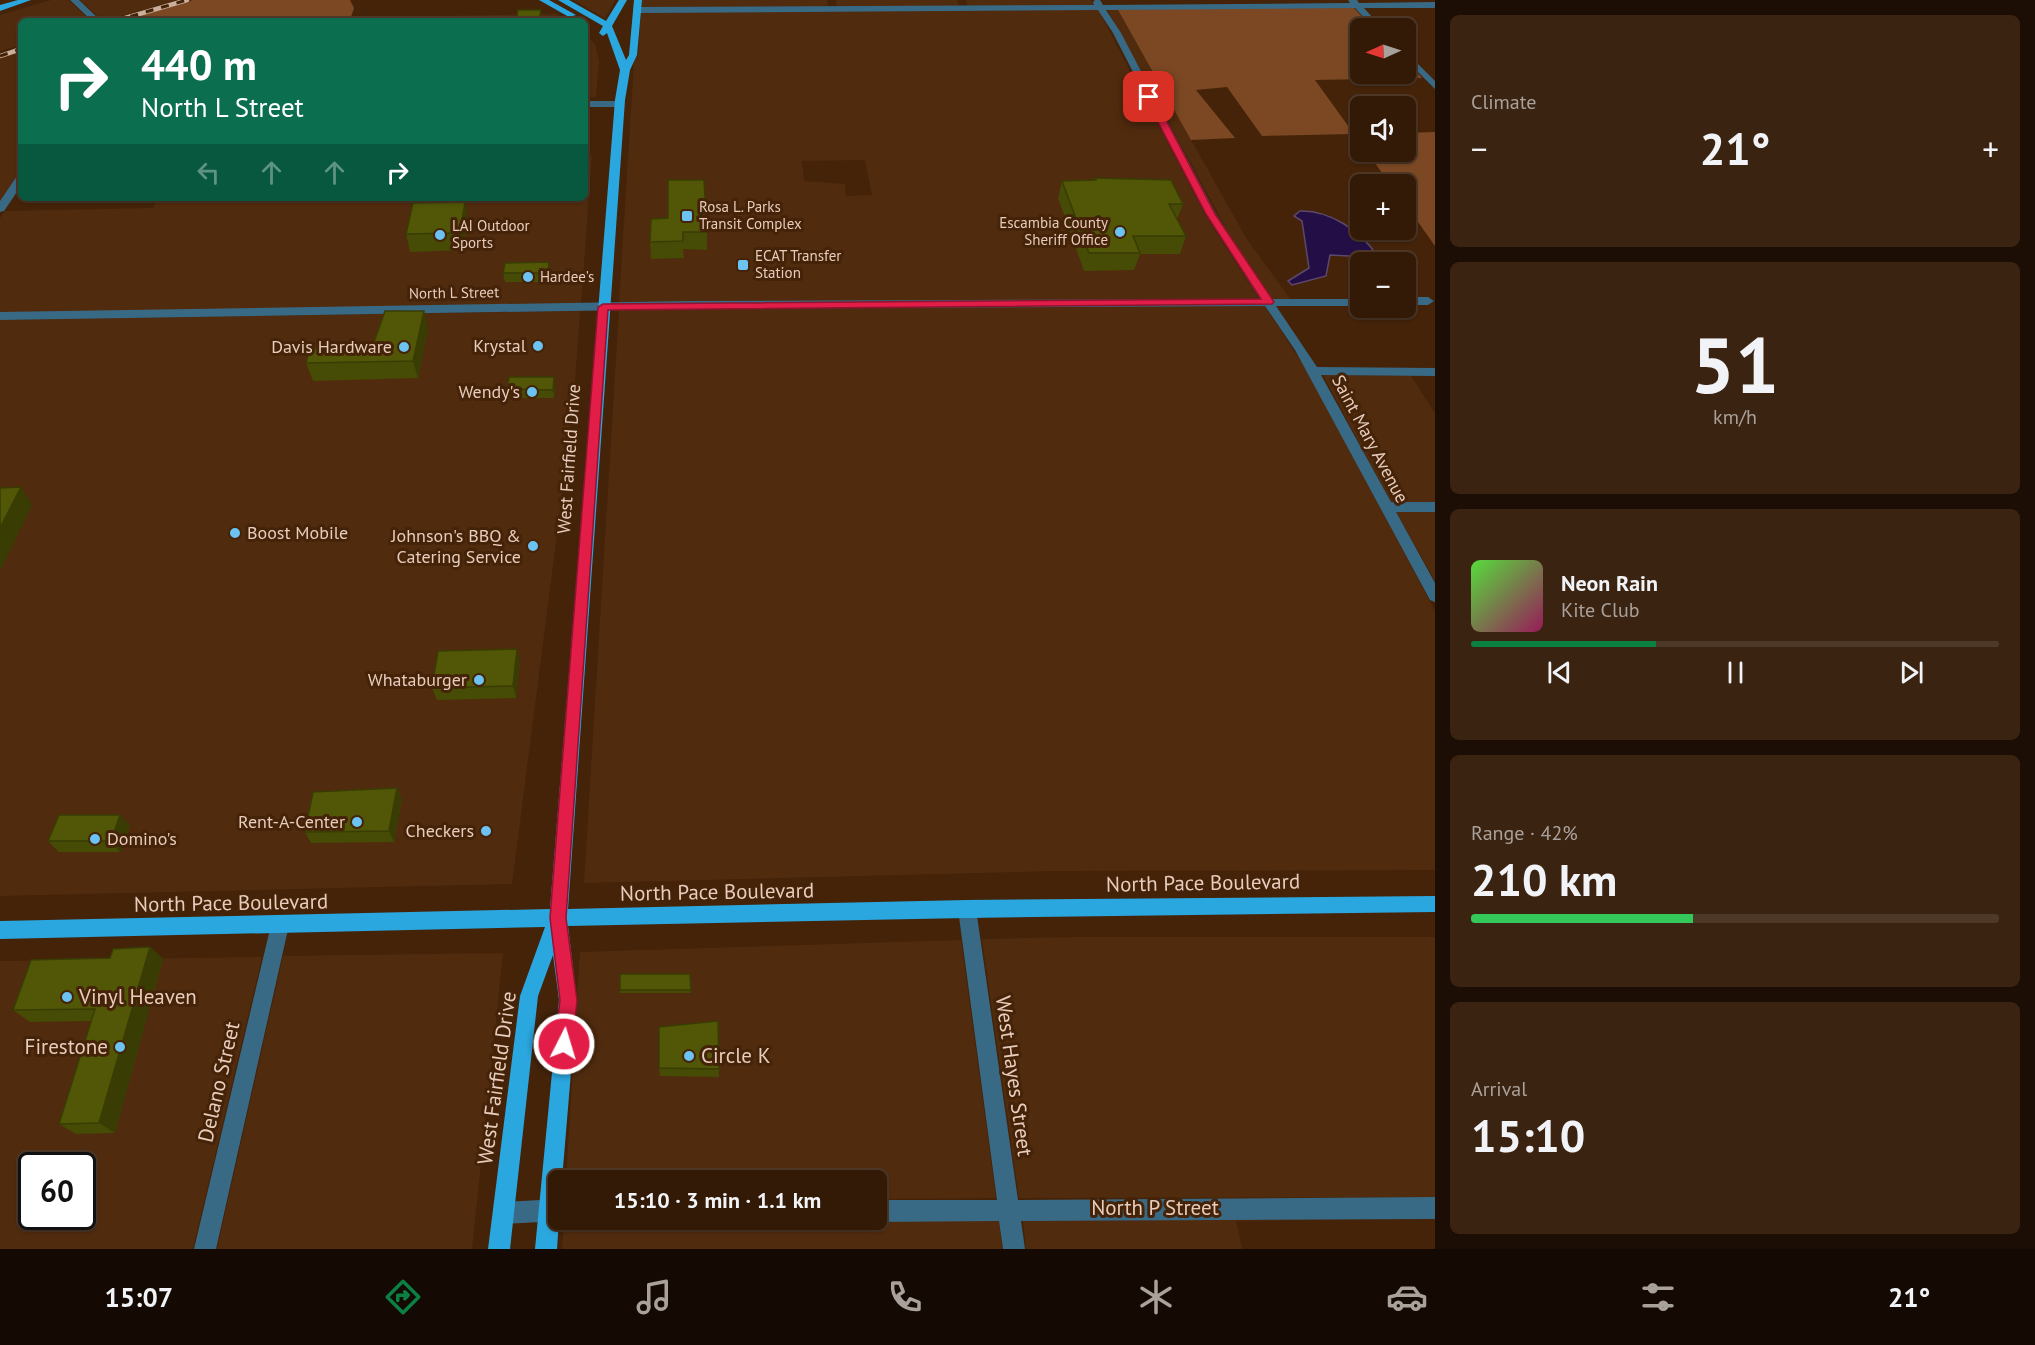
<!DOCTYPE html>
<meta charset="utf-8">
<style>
:root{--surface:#331a07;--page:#3b2311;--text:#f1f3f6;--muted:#a9a19b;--line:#4e3828;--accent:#0b8043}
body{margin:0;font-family:"PT Sans",sans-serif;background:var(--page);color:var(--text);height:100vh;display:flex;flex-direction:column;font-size:22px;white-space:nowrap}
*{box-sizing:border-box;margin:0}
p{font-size:20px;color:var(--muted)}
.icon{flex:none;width:33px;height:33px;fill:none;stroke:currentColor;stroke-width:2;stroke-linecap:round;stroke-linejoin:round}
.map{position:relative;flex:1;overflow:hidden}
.details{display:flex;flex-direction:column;gap:15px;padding:15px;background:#1c0e04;width:600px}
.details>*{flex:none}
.guide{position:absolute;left:18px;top:18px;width:570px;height:183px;border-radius:9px;box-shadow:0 2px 4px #0004,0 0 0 2px var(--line);background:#0b6e4f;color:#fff;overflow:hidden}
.needle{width:39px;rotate:267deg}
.fabs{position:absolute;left:1350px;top:18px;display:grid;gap:12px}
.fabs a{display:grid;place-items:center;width:66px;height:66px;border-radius:9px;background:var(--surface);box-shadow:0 2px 4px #0004,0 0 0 2px var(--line);font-size:30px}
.speed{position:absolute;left:18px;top:1152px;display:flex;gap:12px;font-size:30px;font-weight:700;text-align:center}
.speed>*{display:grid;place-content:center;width:78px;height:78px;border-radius:50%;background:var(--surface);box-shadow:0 2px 4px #0004,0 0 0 2px var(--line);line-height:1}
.speed .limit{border:3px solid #111;border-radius:9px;background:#fff;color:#111}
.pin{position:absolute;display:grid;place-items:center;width:51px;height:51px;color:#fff;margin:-26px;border-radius:12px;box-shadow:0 3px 9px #0006}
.me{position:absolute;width:66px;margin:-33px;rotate:5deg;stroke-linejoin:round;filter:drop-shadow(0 0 4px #0008)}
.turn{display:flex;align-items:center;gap:21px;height:126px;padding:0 24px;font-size:27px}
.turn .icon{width:78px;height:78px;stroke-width:2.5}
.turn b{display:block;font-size:42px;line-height:51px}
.lanes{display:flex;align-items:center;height:57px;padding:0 24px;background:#0003;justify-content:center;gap:30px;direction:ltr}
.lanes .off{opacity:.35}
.big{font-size:45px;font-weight:700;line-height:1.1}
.details .widget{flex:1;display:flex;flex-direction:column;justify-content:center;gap:9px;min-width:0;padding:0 21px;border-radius:9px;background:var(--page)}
.details .dial{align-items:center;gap:0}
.dial b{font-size:78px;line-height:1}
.song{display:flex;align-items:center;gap:18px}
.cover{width:72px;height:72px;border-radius:9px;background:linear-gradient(135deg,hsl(110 70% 55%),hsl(330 70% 35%))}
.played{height:6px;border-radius:3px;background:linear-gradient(90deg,var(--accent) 35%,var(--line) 35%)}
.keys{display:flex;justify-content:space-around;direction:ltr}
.heat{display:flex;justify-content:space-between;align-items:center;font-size:33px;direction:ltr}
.charge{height:9px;border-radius:4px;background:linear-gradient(90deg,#34c759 42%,var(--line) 0)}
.trip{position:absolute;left:548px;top:1170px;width:339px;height:60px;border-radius:9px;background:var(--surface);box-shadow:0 2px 4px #0004,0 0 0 2px var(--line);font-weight:700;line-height:60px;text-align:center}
.dock{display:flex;height:96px;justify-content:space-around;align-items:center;background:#140a03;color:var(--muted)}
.dock .icon{width:42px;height:42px}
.dock .on{color:var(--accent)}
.dock b{font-size:27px;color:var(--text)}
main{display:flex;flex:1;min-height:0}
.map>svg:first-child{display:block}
.built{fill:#512b0e;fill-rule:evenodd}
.green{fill:#7b4823}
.water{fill:#230f45;stroke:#5e4869;stroke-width:1.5}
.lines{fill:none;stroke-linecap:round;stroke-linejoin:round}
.minor{fill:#386a86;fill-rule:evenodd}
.major{fill:#2ba7e0;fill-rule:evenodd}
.rail-casing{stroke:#cbaf9c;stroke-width:4.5}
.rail{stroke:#442309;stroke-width:3;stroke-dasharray:8;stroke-linecap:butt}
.wall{fill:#464b05}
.shaded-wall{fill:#393d04}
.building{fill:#515706;stroke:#393d04;stroke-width:1.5}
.route{fill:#e11d48;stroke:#92132f;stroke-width:1.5}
.poi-dot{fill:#6cc3f2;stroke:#442309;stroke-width:2}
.labels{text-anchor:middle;stroke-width:6;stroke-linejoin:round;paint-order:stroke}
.far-poi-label{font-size:15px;fill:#e8cdbc;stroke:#442309;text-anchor:start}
.far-street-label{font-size:15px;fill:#e8cdbc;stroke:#442309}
.poi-label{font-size:18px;fill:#e8cdbc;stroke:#442309;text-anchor:end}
.street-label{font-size:18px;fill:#e8cdbc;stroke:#442309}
.near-street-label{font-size:21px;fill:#e8cdbc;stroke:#442309}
.near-poi-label{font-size:21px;fill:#e8cdbc;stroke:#442309;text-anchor:start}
</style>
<main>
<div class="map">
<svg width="1435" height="1249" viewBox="0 0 1435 1249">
<rect width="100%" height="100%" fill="#442309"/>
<path class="built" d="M51 0H68L91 21H21V45L0 51V15Z
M80 0H178L103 21Z
M573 0H615L605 18Z
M642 0H827L828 8 642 9Z
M836 0H957L959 7 837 8Z
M966 0H1091L1095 6 968 7Z
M1098 9 1205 215 1259 299 619 303 634 62 638 55 641 12ZM865 160 872 195 846 196 845 184 804 181 802 161Z
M1107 9H1118L1246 238 1291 300 1272 299 1233 241Z
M557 14 568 21H121Z
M585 35 595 44 599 61 596 97H585Z
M21 50V170L0 201V56Z
M592 155 581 304 0 313V218L5 211 153 208 158 198H585V157Z
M1264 305 1307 371 1435 611V870L1058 871 584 883 619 310Z
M580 311 573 410 512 884 0 896V320Z
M1323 375 1411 376 1435 413V503L1391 502Z
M1396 512H1435V581Z
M1075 937H1435V1197L1019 1198 982 939Z
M961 940 996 1198 876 1199V1180H566L580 952Z
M503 953 472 1249H217L283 956Z
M262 957 193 1249H0V961ZM32 1166H82V1216H32Z
M1365 1219 1236 1221 1242 1249H1026L1023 1221Z
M695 1220 999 1221 1002 1249H562L564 1222Z"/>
<path class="green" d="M193 0H350L354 8 351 17 122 21Z
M1353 7 1373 28H1360V74H1406V60L1422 78 1315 80 1354 134H1360V143L1354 134 1262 136 1227 87 1196 90 1235 138 1191 140 1117 8Z
M1435 132V246L1406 205V184H1390L1367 152H1406V133Z"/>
<path class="water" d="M1300 211C1330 210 1360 231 1376 254L1368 257 1330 255 1326 276 1292 285 1288 281 1309 268 1302 221 1294 216Z"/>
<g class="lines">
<path class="minor" d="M70 0H79L101 21H92Z
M1095 0H1100L1103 5 1350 3 1348 0H1357L1359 3 1435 2V8H1364L1382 28H1374L1355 8 1106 10 1121 33 1216 214 1271 299H1360V306H1276L1317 367 1435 368V376L1321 375 1391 502H1435V512H1396L1435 583V602L1430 600 1295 350 1265 306 690 309 0 320V312L690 301 1260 299 1206 214 1113 33 1098 10 637 13 633 10 637 7 1094 5 1093 2Z
M1406 52 1435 81V89L1406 60Z
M585 101H620L625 104 620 107H585Z
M21 175V186L4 211 0 212V201L17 176Z
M1406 297H1428L1434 301 1428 305H1406Z
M967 900 973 903 976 909 1018 1200 1435 1197V1219L1021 1221 1025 1249H1003L999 1221 876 1222 871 1220H876V1200H997L958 909 961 903Z
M280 916 286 919 289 925 216 1249H194L271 925 274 919Z
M558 1199V1220H561L558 1221 504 1224 496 1221 493 1213 496 1205 504 1202Z"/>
<path class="major" d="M18 0H31L0 11V5Z
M539 0H549L576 15 569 17Z
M558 0H569L606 21 619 0H627L612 26 626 60 629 55 634 0H642L637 55 630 70 625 100 568 909 967 900 1435 896V912L967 918 568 926 577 1000 562 1180H558L559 1220 557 1249H535L559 1000 553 955 538 996 510 1249H488L520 996 545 927 0 939V921L550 909 615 100 620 70 607 33 603 36 599 33 603 26Z"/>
<g class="rail-casing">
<path id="rail" d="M115 21 187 0
M0 56 21 49"/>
</g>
<use href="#rail" class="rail"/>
</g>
<path class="wall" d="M1095 178 1183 204 1177 219 1186 236 1180 254H1140L1134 270 1084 271 1058 198 1062 181 1094 180Z
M468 219 463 250 410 252 406 234Z
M651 219 707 232V250L683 249 684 258 651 259 650 242Z
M551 271 549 282H505L503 273Z
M428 329 418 378 313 381 306 363 372 348Z
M554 377 555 385 554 398H509L507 389Z
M520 661 516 698 437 700 432 688Z
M397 788 402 799 394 842 311 843 305 832Z
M120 815 130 826 120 852H59L48 841Z
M150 947 163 959 115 1133 76 1134 59 1124 91 1021 30 1022 13 1010 110 958Z
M690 974 691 993H620V990Z
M718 1021 719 1077 660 1076 659 1068Z"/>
<path class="shaded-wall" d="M541 10 542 21H539Z
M586 158 587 171 586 182 585 171Z
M465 202 468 219 463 250 460 233Z
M549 262 551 271 549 282 548 273Z
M424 311 428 329 418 378 413 361Z
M554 377 555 385 554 398 553 390Z
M21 487 32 505 0 571V528Z
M517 649 520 661 516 698 513 686Z
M397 788 402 799 394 842 389 831Z
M120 815 130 826 120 852 111 841Z
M150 947 163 959 115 1133 99 1123Z"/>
<path class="building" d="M518 10H541L539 21H516Z
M1095 178 1171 180 1183 204H1169L1186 236H1133L1140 253H1089L1062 181 1096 180Z
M668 180H704L707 232H683V241L650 242 651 219 668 218Z
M465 202 460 233 406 234 413 203Z
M549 262 548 273H503L505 263Z
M385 311H424L413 361 306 363 310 348H372Z
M509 377H554L553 390 507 389Z
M21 487 0 528V488Z
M517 649 513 686 432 688 438 651Z
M397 788 389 831 305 832 313 792Z
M59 815H120L111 841H48Z
M150 947 99 1123 59 1124 95 1009 13 1010 31 960 110 958 113 949Z
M620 974H690L691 990H620Z
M718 1021 719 1069 659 1068V1027Z"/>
<path class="route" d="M1149 94 1154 97 1215 214 1274 302 1272 304 608 310 566 918 577 1000 573 1044 570 1050 564 1053 558 1050 555 1044 560 1000 550 918 598 307 603 304 1261 299 1206 214 1145 97Z"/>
<g class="poi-dot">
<rect x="681" y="210" width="12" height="12" rx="3"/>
<circle cx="1120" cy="232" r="6"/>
<circle cx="440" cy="235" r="6"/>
<rect x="737" y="259" width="12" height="12" rx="3"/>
<circle cx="528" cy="277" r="6"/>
<circle cx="538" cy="346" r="6"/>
<circle cx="404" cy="347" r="6"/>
<circle cx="532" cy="392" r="6"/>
<circle cx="235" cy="533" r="6"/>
<circle cx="533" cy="546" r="6"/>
<circle cx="479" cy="680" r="6"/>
<circle cx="357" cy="822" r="6"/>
<circle cx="486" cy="831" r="6"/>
<circle cx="95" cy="839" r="6"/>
<circle cx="67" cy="997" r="6"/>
<circle cx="120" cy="1047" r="6"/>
<circle cx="689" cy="1056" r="6"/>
</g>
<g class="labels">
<g class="far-poi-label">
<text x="699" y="212">Rosa L. Parks<tspan x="699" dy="17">Transit Complex</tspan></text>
<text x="1108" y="228" text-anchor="end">Escambia County<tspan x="1108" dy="17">Sheriff Office</tspan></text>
<text x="452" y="231">LAI Outdoor<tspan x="452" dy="17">Sports</tspan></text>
<text x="755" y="261">ECAT Transfer<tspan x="755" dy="17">Station</tspan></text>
<text x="540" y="282">Hardee's</text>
</g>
<g class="far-street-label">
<text transform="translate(454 293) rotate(-1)" y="5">North L Street</text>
</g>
<g class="poi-label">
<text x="526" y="352">Krystal</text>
<text x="392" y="353">Davis Hardware</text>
<text x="520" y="398">Wendy's</text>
<text x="247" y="539" text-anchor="start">Boost Mobile</text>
<text x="521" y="542">Johnson's BBQ &amp;<tspan x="521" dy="21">Catering Service</tspan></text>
<text x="467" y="686">Whataburger</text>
<text x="345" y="828">Rent-A-Center</text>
<text x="474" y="837">Checkers</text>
<text x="107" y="845" text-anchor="start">Domino's</text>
</g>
<g class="street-label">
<text transform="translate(1370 439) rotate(62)" y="6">Saint Mary Avenue</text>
<text transform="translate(569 459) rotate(-86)" y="6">West Fairfield Drive</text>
</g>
<g class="near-street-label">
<text transform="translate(1203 883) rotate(-1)" y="7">North Pace Boulevard</text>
<text transform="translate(717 892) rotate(-1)" y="7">North Pace Boulevard</text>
<text transform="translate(231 903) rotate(-1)" y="7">North Pace Boulevard</text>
<text transform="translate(1014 1076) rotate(82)" y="7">West Hayes Street</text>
<text transform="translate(497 1078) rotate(-82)" y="7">West Fairfield Drive</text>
<text transform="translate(219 1082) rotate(-77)" y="7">Delano Street</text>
<text x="1155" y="1215">North P Street</text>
</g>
<g class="near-poi-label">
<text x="79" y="1004">Vinyl Heaven</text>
<text x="108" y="1054" text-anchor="end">Firestone</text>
<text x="701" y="1063">Circle K</text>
</g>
</g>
</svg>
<div class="fabs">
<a><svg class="needle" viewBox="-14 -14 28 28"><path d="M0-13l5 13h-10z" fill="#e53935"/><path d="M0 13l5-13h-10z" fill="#a9a19b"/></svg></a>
<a><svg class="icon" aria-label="sound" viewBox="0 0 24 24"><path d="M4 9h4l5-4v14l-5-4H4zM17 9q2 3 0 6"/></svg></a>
<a>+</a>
<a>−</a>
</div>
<div class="speed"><div class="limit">60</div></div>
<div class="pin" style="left:1149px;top:97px;background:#d93025"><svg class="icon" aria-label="arrive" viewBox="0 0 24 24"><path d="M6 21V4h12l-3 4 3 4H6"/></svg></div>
<svg class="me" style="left:564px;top:1044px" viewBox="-20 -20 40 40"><circle r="17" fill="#e11d48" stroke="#fff" stroke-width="3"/><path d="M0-11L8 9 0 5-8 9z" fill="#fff"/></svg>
<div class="trip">15:10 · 3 min · 1.1 km</div>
<div class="guide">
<div class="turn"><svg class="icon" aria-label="right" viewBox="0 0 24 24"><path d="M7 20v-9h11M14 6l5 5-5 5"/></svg><div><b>440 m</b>North L Street</div></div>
<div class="lanes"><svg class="icon off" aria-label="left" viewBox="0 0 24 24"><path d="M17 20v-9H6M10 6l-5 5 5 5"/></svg><svg class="icon off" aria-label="ahead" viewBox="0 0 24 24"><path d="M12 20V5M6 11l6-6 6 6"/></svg><svg class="icon off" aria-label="ahead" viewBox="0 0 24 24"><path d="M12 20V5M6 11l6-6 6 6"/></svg><svg class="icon" aria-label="right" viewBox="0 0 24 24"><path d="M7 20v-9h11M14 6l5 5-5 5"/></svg></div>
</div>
</div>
<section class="details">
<div class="widget"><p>Climate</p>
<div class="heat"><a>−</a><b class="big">21°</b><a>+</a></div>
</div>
<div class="widget dial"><b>51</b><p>km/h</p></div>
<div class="widget">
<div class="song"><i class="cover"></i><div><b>Neon Rain</b><p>Kite Club</p></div></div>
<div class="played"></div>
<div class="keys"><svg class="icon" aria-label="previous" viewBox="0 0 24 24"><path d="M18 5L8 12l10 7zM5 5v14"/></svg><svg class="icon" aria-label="pause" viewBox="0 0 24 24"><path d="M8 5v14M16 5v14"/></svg><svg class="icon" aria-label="next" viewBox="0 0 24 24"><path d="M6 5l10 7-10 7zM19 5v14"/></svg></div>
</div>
<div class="widget"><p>Range · 42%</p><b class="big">210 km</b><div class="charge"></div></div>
<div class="widget"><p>Arrival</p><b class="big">15:10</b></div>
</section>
</main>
<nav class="dock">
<b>15:07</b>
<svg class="icon on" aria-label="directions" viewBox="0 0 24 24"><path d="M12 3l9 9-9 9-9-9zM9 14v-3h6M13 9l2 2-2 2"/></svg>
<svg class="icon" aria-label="music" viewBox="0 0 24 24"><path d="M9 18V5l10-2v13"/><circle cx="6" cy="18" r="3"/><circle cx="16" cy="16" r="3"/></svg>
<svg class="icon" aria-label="phone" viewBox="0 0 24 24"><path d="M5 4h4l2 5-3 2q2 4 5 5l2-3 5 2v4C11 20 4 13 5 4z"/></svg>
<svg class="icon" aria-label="climate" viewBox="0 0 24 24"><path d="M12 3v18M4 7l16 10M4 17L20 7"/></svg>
<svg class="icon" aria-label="car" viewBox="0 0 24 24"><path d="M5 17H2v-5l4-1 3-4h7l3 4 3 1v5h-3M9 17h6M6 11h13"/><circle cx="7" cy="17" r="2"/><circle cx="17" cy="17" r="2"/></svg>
<svg class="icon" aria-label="filters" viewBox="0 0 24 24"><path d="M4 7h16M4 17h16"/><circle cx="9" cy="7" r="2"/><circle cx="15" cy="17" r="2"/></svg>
<b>21°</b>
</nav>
